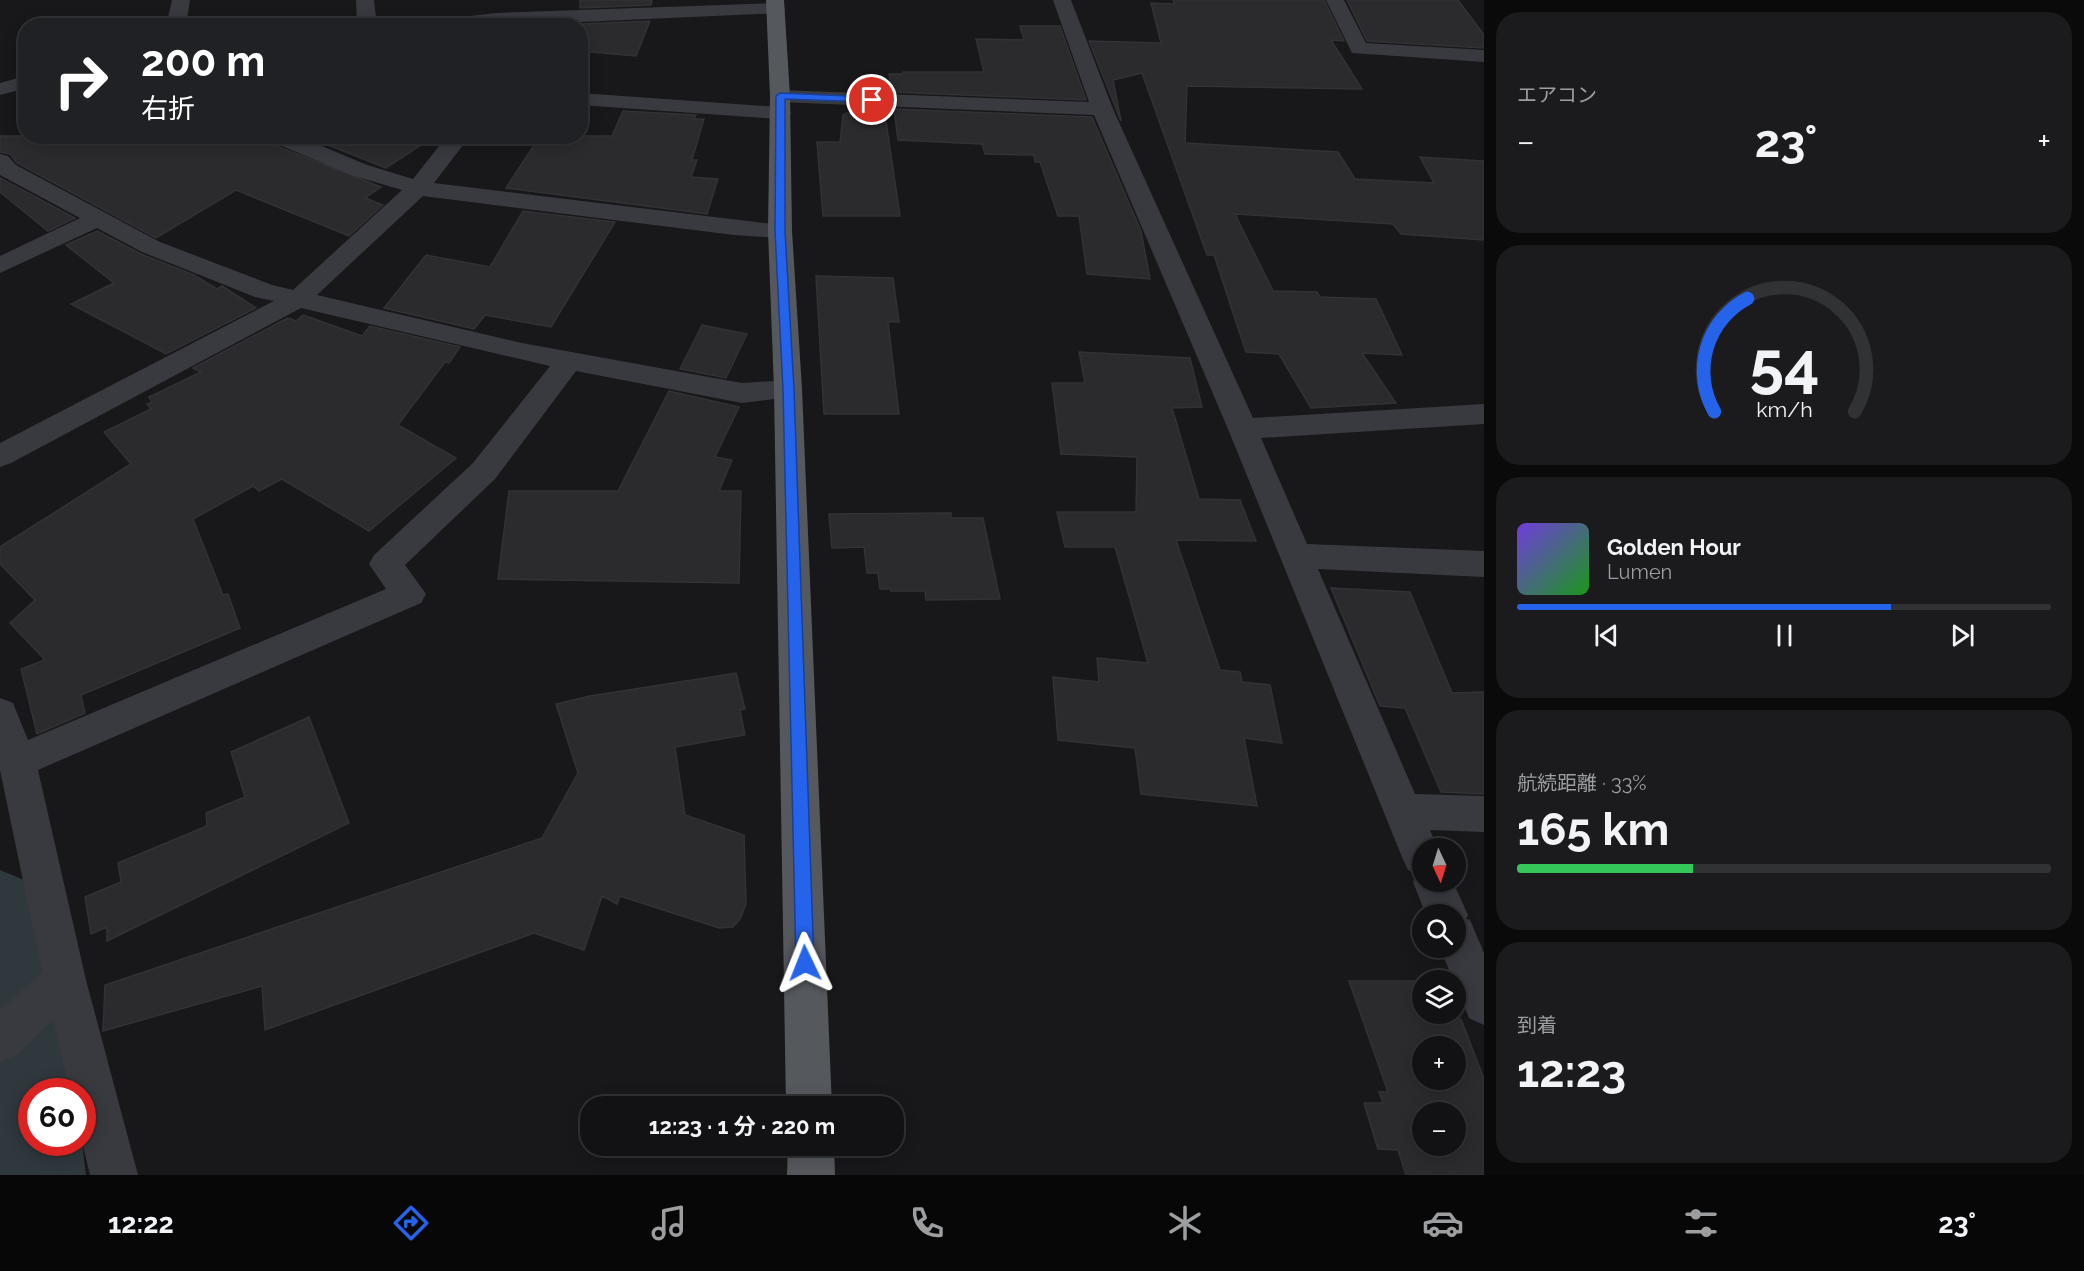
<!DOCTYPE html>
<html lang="ja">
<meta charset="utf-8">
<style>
:root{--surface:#121214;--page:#1b1b1d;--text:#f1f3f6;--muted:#9c9ea0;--line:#313234;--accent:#2563eb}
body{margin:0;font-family:Raleway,"Noto Sans JP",sans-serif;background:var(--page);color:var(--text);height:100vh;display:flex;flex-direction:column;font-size:22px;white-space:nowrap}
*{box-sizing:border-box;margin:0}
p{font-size:20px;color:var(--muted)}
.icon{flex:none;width:33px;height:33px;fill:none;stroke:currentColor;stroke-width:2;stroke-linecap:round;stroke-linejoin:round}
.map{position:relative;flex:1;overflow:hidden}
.details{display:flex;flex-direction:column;gap:12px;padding:12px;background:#0a0a0b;width:600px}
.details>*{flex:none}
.hud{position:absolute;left:18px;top:18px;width:570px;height:126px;border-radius:24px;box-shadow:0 3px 15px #0003,0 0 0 2px var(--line);background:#202124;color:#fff;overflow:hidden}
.needle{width:39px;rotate:176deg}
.controls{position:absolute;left:1412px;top:838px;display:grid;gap:12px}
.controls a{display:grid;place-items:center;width:54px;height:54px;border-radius:50%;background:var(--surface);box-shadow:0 3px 15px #0003,0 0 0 2px var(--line);font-size:30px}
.speed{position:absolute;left:18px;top:1078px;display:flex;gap:12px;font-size:30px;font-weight:700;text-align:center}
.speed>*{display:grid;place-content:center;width:78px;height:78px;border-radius:50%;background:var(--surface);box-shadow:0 3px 15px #0003,0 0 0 2px var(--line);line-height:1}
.speed .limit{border:9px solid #d22;background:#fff;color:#111}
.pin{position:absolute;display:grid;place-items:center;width:51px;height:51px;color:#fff;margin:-26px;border:3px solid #fff;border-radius:50%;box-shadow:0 2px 6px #0007}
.me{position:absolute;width:66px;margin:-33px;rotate:358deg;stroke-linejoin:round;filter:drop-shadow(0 0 4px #0008)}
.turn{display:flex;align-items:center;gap:21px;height:126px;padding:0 24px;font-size:27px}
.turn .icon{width:78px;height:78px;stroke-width:2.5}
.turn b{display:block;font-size:42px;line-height:51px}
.big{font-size:45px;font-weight:700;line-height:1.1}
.details .widget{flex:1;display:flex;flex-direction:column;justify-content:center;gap:9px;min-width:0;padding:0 21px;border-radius:24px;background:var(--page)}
.details .dial{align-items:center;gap:0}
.dial svg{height:156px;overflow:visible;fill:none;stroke:var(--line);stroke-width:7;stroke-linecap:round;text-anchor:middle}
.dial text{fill:var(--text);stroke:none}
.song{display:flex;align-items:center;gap:18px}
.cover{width:72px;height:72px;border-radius:9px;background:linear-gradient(135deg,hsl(260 70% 55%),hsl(120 70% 35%))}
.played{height:6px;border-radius:3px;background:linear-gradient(90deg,var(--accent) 70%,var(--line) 70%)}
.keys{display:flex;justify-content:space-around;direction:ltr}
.heat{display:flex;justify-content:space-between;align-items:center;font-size:33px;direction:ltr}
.charge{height:9px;border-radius:4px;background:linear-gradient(90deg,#34c759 33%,var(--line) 0)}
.trip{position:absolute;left:580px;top:1096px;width:324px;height:60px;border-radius:24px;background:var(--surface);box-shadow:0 3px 15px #0003,0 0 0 2px var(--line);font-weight:700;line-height:60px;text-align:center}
.tab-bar{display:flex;height:96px;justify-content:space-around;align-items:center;background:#070708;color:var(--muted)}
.tab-bar .icon{width:42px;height:42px}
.tab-bar .on{color:var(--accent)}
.tab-bar b{font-size:27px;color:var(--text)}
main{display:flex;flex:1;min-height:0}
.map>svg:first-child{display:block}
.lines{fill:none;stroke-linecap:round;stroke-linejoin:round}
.river{fill:#2e383d;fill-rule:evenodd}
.building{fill:#2b2b2e;stroke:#323236;stroke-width:1.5;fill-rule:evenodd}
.street{fill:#393a3f;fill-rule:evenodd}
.primary{fill:#55585d;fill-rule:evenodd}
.route{fill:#2563eb;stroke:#184099;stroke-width:1.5}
</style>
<main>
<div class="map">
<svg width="1484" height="1175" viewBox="0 0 1484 1175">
<rect width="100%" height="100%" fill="#18181a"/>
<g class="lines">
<path class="river" d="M0 870 36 885 51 920 75 1092H32V1143H82L86 1175H0Z"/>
</g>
<path class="building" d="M580 0H652L651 5 580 8Z
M1173 0H1324L1344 41 1331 40 1362 89 1187 86 1185 143 1338 152 1355 179 1434 183 1420 157 1484 161V240L1401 234 1393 224 1235 214 1273 291 1317 292 1320 297 1376 299 1402 355 1362 353 1396 403 1311 408 1279 354 1246 352 1214 255H1207L1142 73 1113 80 1121 121 1089 41 1161 43 1151 3 1175 4Z
M1347 0H1458L1484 35V48L1367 41Z
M650 21 636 56 580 51V24Z
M1020 26H1060L1086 100 892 92 889 74H903V72H984L976 39 1024 40Z
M894 109 1092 117 1141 231 1150 279 1087 274 1079 216H1058L1040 162H1035L1034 155 985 154 982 144 898 140Z
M623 111 696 115 694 119H704L692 160H697L691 177 718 179 707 214 506 188 540 136H612Z
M846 113 885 115 900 216H823L817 142H840L843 115Z
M0 136H119L126 140 134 136H265L269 143 381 187 365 198 383 205 349 236 236 190 156 238 17 163 10 154 0 152Z
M305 136H435L386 168Z
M0 178 75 218 48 231 0 192Z
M523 211 615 222 551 327 485 315 474 329 384 308 426 255 490 267Z
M97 231 141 254 194 275 217 289 222 286 256 308 166 354 71 304 114 283 66 245Z
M816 276 893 278 899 322H888L899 414H824Z
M303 315 362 336 370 326 460 347 449 363 445 362 398 425 456 458 369 531 282 479 259 491 253 486 193 519 223 595 228 594 240 628 81 695 85 713 37 734 21 669 45 660 10 623 35 600 0 564V547L131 464 104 432 151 409 147 404 152 402 149 397 201 372 193 368 280 322 288 318 296 321Z
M702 325 747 334 726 378 680 369Z
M1079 352 1190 358 1202 407 1172 408 1199 499 1240 500 1256 541 1176 540 1220 670 1240 672 1242 682 1270 685 1282 743 1244 738 1257 806 1141 794 1135 748 1058 740 1053 677 1099 682 1097 658 1148 663 1115 547H1065L1057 512H1136L1137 457 1061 454 1052 383H1085Z
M669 391 739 407 715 457 732 460 719 491H741L739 583 498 579 509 491H618Z
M951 513V518H983L1000 599 926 600 925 591H891V589H880L878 573H867L864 547 832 548 829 514Z
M1331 588 1410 592 1452 693 1484 692V794L1441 792 1405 708 1380 706Z
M736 673 745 709 740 710 745 735 675 747 685 815 744 835 746 904 740 919 733 927 719 928 620 896 617 904 602 896 584 950 534 933 265 1030 262 986 103 1031 105 985 542 838 578 773 556 704 590 696Z
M309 717 349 823 107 941V927L91 934 85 897 121 882 118 863 207 826 206 813 245 797 231 752Z
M1349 981H1422V1014H1455V1012L1458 1019H1461L1484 1079V1175H1406L1398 1150 1378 1149 1364 1103H1383L1379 1092H1388ZM1422 1047H1455V1080H1422ZM1422 1113H1455V1146H1422Z"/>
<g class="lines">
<path class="street" d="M172 0H190L186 26H166Z
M356 0H374L377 26H357Z
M1053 0H1071L1113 109 1253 418 1484 404V424L1261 438 1307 544 1484 551V577L1318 569 1415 794 1484 796V832L1430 830 1438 849H1422V882H1453L1468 915 1466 919 1470 920 1484 953V1025L1469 1018 1440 948H1455V915H1426L1413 882 1417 874 1408 870 1402 857 1228 429 1094 115 780 102 773 100 770 96 773 92 780 90 1089 102Z
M1326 0H1344L1366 43 1484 50V62L1352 53Z
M776 3 783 5 785 9 783 13 490 26H425L427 22 434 20 497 13Z
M26 76V88L0 95V83Z
M580 93 780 107 788 108 791 113 788 118 780 119 580 105Z
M267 136H298L367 165 413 179 447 136H470L434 183 789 226 792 231 789 236 780 238 734 235 423 196 317 295 522 343 742 383 788 380 798 382 802 389 798 396 742 403 576 371 495 479 405 565 426 594 421 603 38 770 86 980 138 1175H90L82 1142V1092H70L53 1020 16 1056 0 1062V1010L42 972 0 770V698L13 703 28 740 386 589 369 564 374 555 473 463 550 366 301 308 11 463 0 467V443L274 301 255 297 142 252 97 228 0 273V256L80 218 0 175V154L8 156 16 165 160 242 272 285 293 290 402 190 351 175 270 141Z"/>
<path class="primary" d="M766 0H784L790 96 792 231 802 389 832 1107H786L774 389 768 231 770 96Z
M788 1146H834L835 1175H787Z"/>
</g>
<path class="route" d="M780 93 872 97 877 100 872 102 785 99V231L794 389 814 963 811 970 805 972 799 970 796 963 783 389 775 231 776 96Z"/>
</svg>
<div class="controls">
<a><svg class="needle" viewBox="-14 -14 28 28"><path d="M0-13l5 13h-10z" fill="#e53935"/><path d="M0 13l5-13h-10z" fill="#9c9ea0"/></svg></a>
<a><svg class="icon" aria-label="search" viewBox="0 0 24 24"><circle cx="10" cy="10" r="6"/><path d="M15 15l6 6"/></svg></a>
<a><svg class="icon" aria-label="layers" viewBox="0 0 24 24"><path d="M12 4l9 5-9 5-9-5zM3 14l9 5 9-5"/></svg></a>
<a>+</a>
<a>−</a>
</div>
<div class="speed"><div class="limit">60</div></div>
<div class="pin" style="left:872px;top:100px;background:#d93025"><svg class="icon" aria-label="arrive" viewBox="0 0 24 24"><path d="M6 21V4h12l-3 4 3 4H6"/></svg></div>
<svg class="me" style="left:805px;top:963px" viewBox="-20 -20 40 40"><path d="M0-17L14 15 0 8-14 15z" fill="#2563eb" stroke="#fff" stroke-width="4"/></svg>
<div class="trip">12:23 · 1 分 · 220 m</div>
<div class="hud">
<div class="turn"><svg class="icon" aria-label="right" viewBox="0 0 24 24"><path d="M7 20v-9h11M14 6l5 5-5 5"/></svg><div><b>200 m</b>右折</div></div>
</div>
</div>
<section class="details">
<div class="widget"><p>エアコン</p>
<div class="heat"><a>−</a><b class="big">23°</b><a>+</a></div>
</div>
<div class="widget dial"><svg viewBox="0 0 100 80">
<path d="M14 69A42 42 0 1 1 86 69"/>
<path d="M14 69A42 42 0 0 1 31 11" stroke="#2563eb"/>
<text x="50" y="56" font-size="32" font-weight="700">54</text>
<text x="50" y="72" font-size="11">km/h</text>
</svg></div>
<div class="widget">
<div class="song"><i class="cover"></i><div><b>Golden Hour</b><p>Lumen</p></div></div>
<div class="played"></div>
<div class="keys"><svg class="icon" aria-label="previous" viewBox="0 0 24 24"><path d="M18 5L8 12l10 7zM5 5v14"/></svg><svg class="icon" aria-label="pause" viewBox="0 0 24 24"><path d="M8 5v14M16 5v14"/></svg><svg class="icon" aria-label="next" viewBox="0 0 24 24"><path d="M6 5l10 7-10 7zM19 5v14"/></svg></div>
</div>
<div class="widget"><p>航続距離 · 33%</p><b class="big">165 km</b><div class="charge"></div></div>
<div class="widget"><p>到着</p><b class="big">12:23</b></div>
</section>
</main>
<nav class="tab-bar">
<b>12:22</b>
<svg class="icon on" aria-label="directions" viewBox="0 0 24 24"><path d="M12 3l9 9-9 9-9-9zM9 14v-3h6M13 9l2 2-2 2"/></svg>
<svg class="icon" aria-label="music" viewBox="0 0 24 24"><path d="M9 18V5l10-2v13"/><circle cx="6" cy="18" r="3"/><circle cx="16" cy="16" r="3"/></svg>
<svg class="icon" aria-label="phone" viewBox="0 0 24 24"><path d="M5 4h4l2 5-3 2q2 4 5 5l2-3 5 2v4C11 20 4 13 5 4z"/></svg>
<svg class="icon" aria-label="climate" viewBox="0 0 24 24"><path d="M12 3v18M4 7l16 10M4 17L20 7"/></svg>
<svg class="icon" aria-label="car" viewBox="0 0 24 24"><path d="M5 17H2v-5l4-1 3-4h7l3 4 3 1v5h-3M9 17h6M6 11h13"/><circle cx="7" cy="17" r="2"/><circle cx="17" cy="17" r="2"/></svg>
<svg class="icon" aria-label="filters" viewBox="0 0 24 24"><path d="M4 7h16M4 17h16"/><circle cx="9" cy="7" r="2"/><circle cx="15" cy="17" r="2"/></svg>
<b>23°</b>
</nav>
